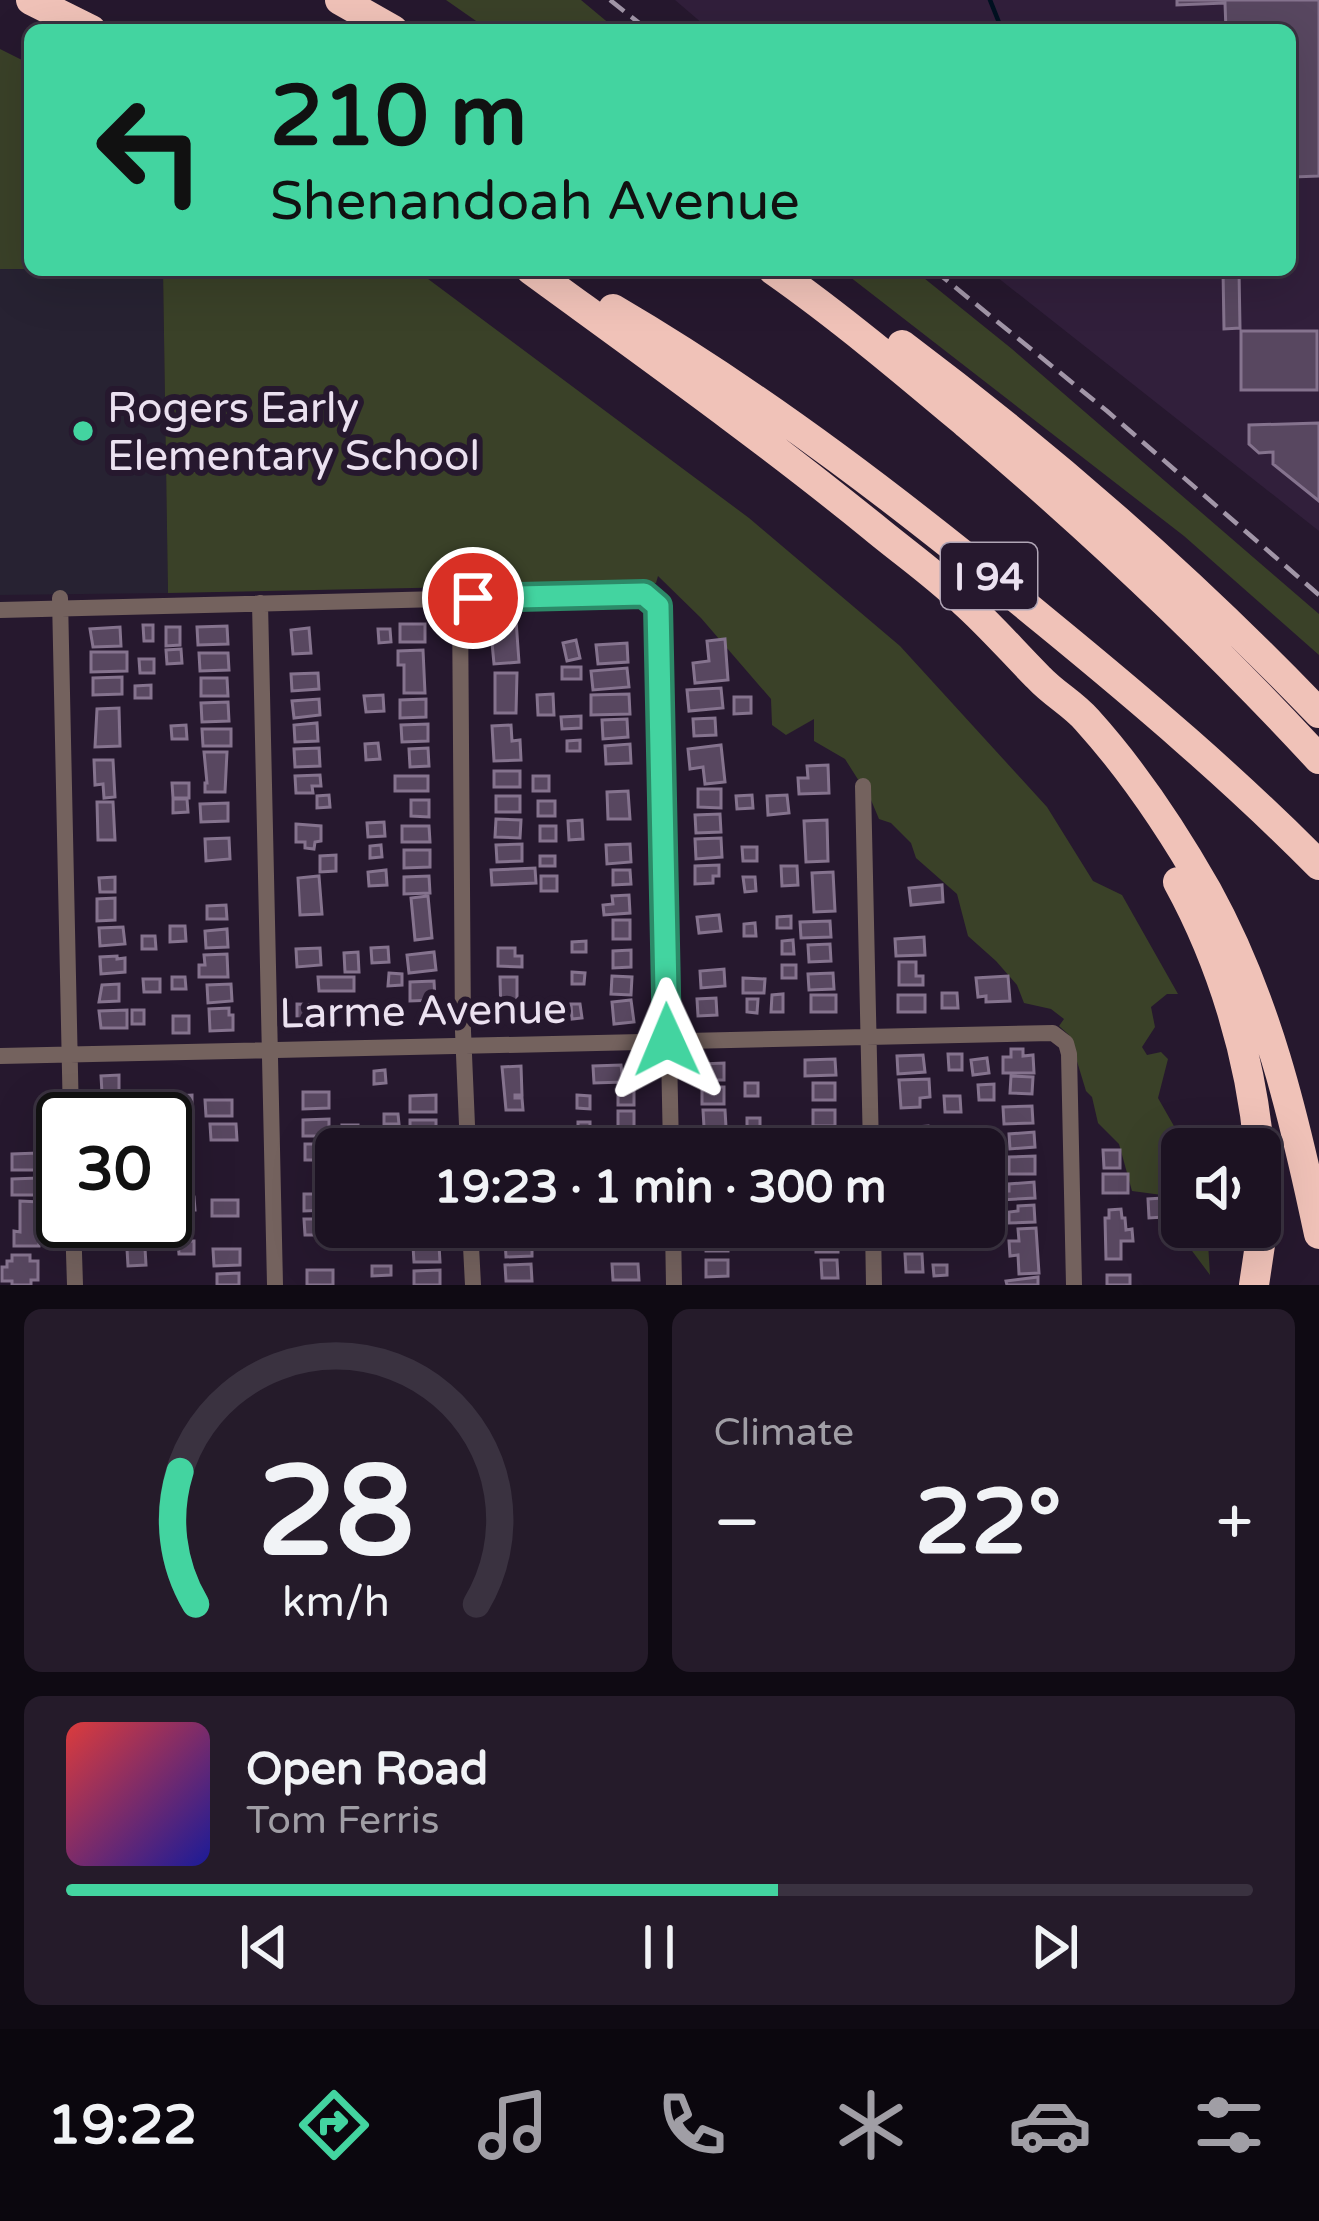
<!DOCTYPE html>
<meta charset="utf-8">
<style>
:root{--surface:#1c1222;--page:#251b2a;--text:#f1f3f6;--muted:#a09ea5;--line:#3a3240;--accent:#43d4a0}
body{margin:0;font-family:"Varela Round",sans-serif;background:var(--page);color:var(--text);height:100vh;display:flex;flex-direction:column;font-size:45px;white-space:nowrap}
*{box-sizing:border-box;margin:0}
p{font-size:39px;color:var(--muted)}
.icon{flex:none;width:66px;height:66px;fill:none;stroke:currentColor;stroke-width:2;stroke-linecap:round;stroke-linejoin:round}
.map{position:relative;height:1285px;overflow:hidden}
.panel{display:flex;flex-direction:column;gap:24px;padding:24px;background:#0f0a13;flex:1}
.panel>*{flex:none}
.top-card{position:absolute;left:24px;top:24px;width:1272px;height:252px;border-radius:18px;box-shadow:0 12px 48px #0002,0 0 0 3px var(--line);background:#43d4a0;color:#111;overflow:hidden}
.tools{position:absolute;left:1161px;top:1128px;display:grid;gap:24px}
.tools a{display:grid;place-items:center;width:120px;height:120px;border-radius:18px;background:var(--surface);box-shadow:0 12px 48px #0002,0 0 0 3px var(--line);font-size:60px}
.speed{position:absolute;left:36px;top:1092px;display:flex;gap:24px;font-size:60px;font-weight:700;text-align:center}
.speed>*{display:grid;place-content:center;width:156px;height:156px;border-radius:50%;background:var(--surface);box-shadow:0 12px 48px #0002,0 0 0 3px var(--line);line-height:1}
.speed .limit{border:6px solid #111;border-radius:18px;background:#fff;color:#111}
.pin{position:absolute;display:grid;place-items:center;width:102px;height:102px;color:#fff;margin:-51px;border:6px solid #fff;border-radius:50%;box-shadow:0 3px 12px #0007}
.me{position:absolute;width:132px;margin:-66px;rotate:359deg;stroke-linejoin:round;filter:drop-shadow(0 0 9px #0008)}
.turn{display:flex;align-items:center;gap:42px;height:252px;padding:0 48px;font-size:54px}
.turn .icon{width:156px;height:156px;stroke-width:2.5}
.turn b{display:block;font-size:84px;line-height:102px}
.big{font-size:90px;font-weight:700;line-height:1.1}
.panel .widget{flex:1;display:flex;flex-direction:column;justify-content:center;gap:18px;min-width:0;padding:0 42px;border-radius:18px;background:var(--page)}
.panel .dial{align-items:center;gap:0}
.dial svg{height:312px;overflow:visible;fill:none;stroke:var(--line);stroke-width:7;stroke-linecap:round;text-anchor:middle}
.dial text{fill:var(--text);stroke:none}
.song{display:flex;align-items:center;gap:36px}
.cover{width:144px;height:144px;border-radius:18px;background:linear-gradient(135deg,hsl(0 70% 55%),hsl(240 70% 35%))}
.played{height:12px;border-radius:6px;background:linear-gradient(90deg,var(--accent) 60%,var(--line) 60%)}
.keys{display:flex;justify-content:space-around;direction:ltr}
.heat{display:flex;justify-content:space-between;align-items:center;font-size:66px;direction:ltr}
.panel .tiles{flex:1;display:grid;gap:24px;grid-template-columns:1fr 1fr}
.widget:last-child{grid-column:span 2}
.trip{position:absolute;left:315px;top:1128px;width:690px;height:120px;border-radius:18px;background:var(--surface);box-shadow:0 12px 48px #0002,0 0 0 3px var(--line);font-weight:700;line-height:120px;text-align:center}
.tab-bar{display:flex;height:192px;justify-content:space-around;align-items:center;background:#0b070e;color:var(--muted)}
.tab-bar .icon{width:84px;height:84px}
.tab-bar .active{color:var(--accent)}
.tab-bar b{font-size:54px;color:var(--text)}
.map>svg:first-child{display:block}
.built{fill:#311f3b}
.education{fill:#272232}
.green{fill:#3a4128}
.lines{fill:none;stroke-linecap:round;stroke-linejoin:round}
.stream{stroke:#001121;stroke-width:4.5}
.building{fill:#584760;stroke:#85738e;stroke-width:3}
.minor{stroke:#74625e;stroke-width:16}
.motorway{stroke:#f0c2b8;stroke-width:30}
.rail{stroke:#a296a8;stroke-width:4.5;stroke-dasharray:18 9;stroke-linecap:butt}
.route-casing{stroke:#2c8a68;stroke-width:30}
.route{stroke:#43d4a0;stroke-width:21}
.poi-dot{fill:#43d4a0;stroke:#26182e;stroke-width:4.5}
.labels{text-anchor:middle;stroke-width:12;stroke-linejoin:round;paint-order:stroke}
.shield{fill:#26182e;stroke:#b0a5b6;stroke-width:3}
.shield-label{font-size:39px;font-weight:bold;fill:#ebe1f0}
.poi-label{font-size:42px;fill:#ebe1f0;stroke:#26182e;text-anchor:start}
.street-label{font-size:42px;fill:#ebe1f0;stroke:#26182e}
</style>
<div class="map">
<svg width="1319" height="1285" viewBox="0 0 1319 1285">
<rect width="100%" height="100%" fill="#26182e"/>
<path class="built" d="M675 0H1319V531L988 270H1290V30H710Z"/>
<path class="education" d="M0 269 163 270 168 593 0 595Z"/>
<path class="green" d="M446 0H581L617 30H489Z
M0 49 30 64V269H0Z
M163 270H416L749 518 900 646 1047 807 1093 881 1122 895 1178 994H1167L1151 1007 1155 1027 1142 1047 1147 1055 1161 1052 1168 1059 1158 1098 1187 1149H1182V1227H1207L1210 1275 1166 1216 1162 1195 1132 1191 1119 1144 1098 1123 1092 1097 1086 1091 1069 1035 1059 1026 1064 1019 1051 1009 1024 1003 1017 985 996 961 968 936 957 894 916 858 911 843 891 823 879 819 871 800 845 759 814 741V719L786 735 772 725 771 699 701 618 658 576 656 583 168 593Z
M841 270H914L1012 349 1319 614V655L1184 536Z"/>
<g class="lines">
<path class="stream" d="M990 0 1002 30"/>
</g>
<path class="building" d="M1177 0H1319V176L1294 177 1293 143 1290 144V30H1226L1225 3 1177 5Z
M1223 270H1239L1240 328 1224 329Z
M1241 331H1317V390H1241Z
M1319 423V501L1273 464V452L1259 453 1249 444V425Z
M516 620 519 662 494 664 490 622Z
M400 624H425V642H400Z
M143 625H153V641H144Z
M227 626 228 644 198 645 197 627Z
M120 627 121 646 93 647 90 629Z
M166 627H180V645L166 646Z
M309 628 311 653 293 654 291 630Z
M378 629H390L391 642 379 643Z
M725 639 728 680 695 683 693 663 709 661 707 641Z
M576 640 580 658 567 661 563 643Z
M627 643 628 662 598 664 596 645Z
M181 649 182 663 167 664 166 650Z
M423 650 425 693H404V665H398V651Z
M91 652H127V671L91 672Z
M199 653H228L229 670 200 671Z
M139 659H154V673H140Z
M562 667H581V679H562Z
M627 668 629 687 593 690 591 671Z
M318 673 319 689 292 691 291 674Z
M495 673H517L516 713H495Z
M122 677V694L93 695V678Z
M201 678H227L228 696H201Z
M151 685V698H135V686Z
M721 688 723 708 689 711 687 690Z
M553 694 554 715H538L537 695Z
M629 694 630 714 591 715V695Z
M383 695 384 711 366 712 364 696Z
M734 697H751V713L734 714Z
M319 699 320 715 294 718 292 701Z
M426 699V717L400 718V700Z
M228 702 229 721 202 722 201 703Z
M119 708 120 746 95 747 97 709Z
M581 716V728L562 729 561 717Z
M715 718 716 735 694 736 693 719Z
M627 719 628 737 603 739 602 720Z
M317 723 318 741 295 742 294 725Z
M428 724V741L402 742 401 725Z
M186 725 187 739H172L171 726Z
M511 725 512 741 520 740 521 760 494 761 492 726Z
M202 729H231V746H203Z
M580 740V751H567V741Z
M378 743 380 759 366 760 365 744Z
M630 744 631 763 606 764 605 746Z
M721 745 725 782 705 784 703 767 690 769 688 749Z
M319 748 320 766 295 767 294 749Z
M428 748 429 766 410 767 409 749Z
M204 752H227L225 792H205V783H207Z
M94 760H113L115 797 104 798 103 784 95 785Z
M828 765 829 793 799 794 798 778H808L807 766Z
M494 771H520V787H494Z
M320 775 321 786H312L313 793H296L295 776Z
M395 776H428V791H395Z
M533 776H549V791H533Z
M172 783H189V798H173Z
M698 789H721V808L698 807Z
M628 791 630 819H608L607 792Z
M329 795 330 807 317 808V796Z
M752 795 753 808 737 809 736 796Z
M787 795 789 813 768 815 767 796Z
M496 796H520V812H496Z
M173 799H187L188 812 173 813Z
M411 800H429V817L411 816Z
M538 801H555V816H538Z
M97 802H113L115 840H98Z
M228 803V821L201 822 200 804Z
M720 814 721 832 696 833 695 815Z
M496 819 521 820 520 838 495 837Z
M582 820 583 839 569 840 568 821Z
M827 820 828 861 806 862 804 821Z
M384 822 385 836 368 837 367 823Z
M296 824 321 826V841L315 842 314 849 305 848V842H296Z
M402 826H429L430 842H402Z
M540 826H556V841H540Z
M229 838 230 859 206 861 205 839Z
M721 838 722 857 696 859 695 839Z
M522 844V861L497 862 496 845Z
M630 844 631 862 607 864 606 845Z
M381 845 382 857 370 858V846Z
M742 847H757V861H743Z
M404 850H430V867L404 868Z
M336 855V871L320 872V856Z
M540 856H555V866H540Z
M719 865V876H713V883L695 884V866Z
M781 866H797L798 885 782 886Z
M535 868 536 883 492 885 491 870Z
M386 870 387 885 369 886 368 872Z
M613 870H630L631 884 613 885Z
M833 872 835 911 814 912 812 873Z
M319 876 322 914 300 915 298 878Z
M429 876 430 893 404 894V877Z
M541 876H557V891H541Z
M115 877V892H100L99 878Z
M743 877H755L756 891 745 892Z
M942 885 943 902 911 905 909 888Z
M629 895 630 913 604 915 603 905 613 904 612 896Z
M428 896 432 938 415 940 411 898Z
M115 898V920L97 921V899Z
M226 905 227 919H207V906Z
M719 915 721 931 699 933 697 917Z
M791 916V928H777V917Z
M613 920H630V939H613Z
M830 921 831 937 801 938 800 922Z
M755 923 756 936H744V924Z
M170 926H185L186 941 170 942Z
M123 927 125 944 100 946 99 928Z
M227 929 228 947 206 948 205 931Z
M142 936H155L156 949H142Z
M924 937 925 955 896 956 895 939Z
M793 940 794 954H782V941Z
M586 941V952H572V942Z
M830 944 831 961 809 962 808 945Z
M388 947 389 962 372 963 371 948Z
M320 948 321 965 297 967 296 949Z
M498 948H515V956H522V967L498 966Z
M631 950V967L613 968V951Z
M358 952 359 972H345L344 953Z
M434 952 436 970 409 973 407 955Z
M227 954 228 977H199V965H205L204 955Z
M117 956V959L125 958V972L101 974 100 957Z
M899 962H916V976H923V985H899Z
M782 965H796V978H782Z
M724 969 725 986 701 988 700 971Z
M572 972 585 973 584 984H572Z
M389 973 402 974V985L388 986Z
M833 973 834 989 809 990 808 974Z
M612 976 632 977 631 995 611 994Z
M1008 976 1010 1001 986 1002V996L978 997 976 978Z
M172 977H185L186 989H172Z
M318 977H354V991H319Z
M500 977H517V1016H501Z
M743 978 765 979 764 993H743Z
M143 979H160V992H144Z
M434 981 435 1000 410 1001V982Z
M119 984V1001L99 1002 102 985Z
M231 984 232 1001 208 1003 207 985Z
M942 993H957L958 1008H942Z
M783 994V1012H771L772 995Z
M811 995H836V1012H811Z
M898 995H925V1012H898Z
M716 998 717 1015 698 1016 697 999Z
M747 999H758L757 1013 747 1012Z
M631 1000 634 1022 614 1024 612 1002Z
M297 1004 329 1005V1026L297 1025Z
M571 1004H580L582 1018 572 1019Z
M229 1008V1015H233V1030L210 1031 209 1009Z
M347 1009H361V1024H348Z
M127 1010V1028H101L99 1011Z
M132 1010H144V1024H132Z
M173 1016H189V1033H173Z
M1011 1049H1023V1056L1033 1055 1034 1073H1003V1057H1011Z
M948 1054H962V1070H949Z
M923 1055 925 1072 898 1074 897 1056Z
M987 1058 989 1073 973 1075 971 1060Z
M835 1059 836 1075 805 1076V1060Z
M724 1063V1080H702V1064Z
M621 1065 623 1082 594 1083 593 1066Z
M521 1066 522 1095H515V1098H522L523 1110H506L502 1067Z
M385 1070 386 1083 374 1084V1071Z
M119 1075V1092L102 1093 101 1076Z
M1011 1076 1033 1077 1032 1094 1010 1093Z
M929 1079 930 1097 920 1098V1107L901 1108 899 1080Z
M745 1083H758V1096H745Z
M813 1083H835V1100H813Z
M994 1084V1100H979L978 1085Z
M618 1086H634V1105H618Z
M702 1087H724V1104H702Z
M303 1092H329V1108L303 1109Z
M192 1095V1109H177V1096Z
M436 1095V1112H410V1096Z
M577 1095 590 1096V1109L577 1108Z
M944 1096H960L961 1112H945Z
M205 1100H232V1116H206Z
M1032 1106 1033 1123 1004 1124 1003 1107Z
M703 1110H725L726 1127H704Z
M813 1110H835V1126H813Z
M618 1111H634V1130H618Z
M384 1114H398L399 1124H384Z
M747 1118H760V1131H747Z
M177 1119H192L193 1132 177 1133Z
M329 1119V1136H303V1120Z
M410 1120H436V1136H410Z
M578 1122H590V1133H578Z
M210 1124H236L237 1140H211Z
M342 1125H358V1138L343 1139Z
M928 1126 929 1147 902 1148 901 1128Z
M1034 1132 1035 1147 1010 1149 1009 1134Z
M605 1134V1144L591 1145V1135Z
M836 1134V1149H809V1137Z
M707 1135H729V1149H707Z
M635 1136V1149H618V1137Z
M536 1139V1149H503V1140Z
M305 1144H331V1160H305Z
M1103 1150H1120V1168H1104Z
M38 1153V1170H12V1154Z
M1035 1156V1174H1009V1157Z
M1103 1174H1128V1193H1103Z
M984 1176H992V1195H984Z
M38 1178V1195H12V1179Z
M1034 1182 1035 1198 1001 1200 1000 1191H1009V1184Z
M304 1194H330V1210L304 1211Z
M179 1197H194L195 1210H179Z
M1162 1198 1163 1217 1149 1218 1148 1199Z
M212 1200H238V1216H212Z
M20 1201 39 1202V1246H14V1231L20 1232Z
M1034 1205 1035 1222 1009 1223V1212L1018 1211V1206Z
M1121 1209 1122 1218H1125L1126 1230 1132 1229 1133 1241H1121V1259H1106L1105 1218H1109V1210Z
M304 1219H331V1235H305Z
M135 1221V1241L103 1242V1222Z
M412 1227H438V1236L412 1237Z
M1036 1228 1039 1273 1019 1274 1018 1255 1010 1256 1009 1241H1019L1018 1229Z
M905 1229H925V1235L921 1236V1239H932V1247L906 1248Z
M167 1230V1243L152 1244 151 1231Z
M780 1233H793V1246H781Z
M705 1234H728V1251H706Z
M816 1236H838V1252H816Z
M505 1240H532V1256L506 1257Z
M178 1241H194V1254H179Z
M439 1245 440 1262H414L413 1246Z
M145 1248 146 1265 128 1266 127 1249Z
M213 1249H240V1265L214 1266Z
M905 1254H922L923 1272H906Z
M12 1255H30V1261H38V1280H31V1285H12V1281H2V1267H7V1261H12Z
M706 1260H728V1276L706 1277Z
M821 1260H837L838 1278H822Z
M531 1264 532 1281H506L505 1265Z
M612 1264H638L639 1280H613Z
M933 1265H947V1275L934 1276Z
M372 1266H391V1275L372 1276Z
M307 1270H333V1285H307Z
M440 1270V1285H414V1271Z
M239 1273V1285H217V1274Z
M1107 1275H1130V1285H1107Z
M1038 1277V1285H1007L1006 1281Z"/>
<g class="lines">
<path class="minor" d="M60 598 71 1119
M460 599 463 1031 468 1149
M260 603 275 1285
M0 610 644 594 655 601 660 613 671 1149
M863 786 871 1149
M0 1056 1053 1033 1066 1043 1069 1054 1074 1285
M73 1221 75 1285
M470 1227 473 1285
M673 1227 674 1285
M873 1227 874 1285"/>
<path class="motorway" d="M31 0 91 30
M340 0 393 30
M531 270C646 354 761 436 872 526 902 551 935 574 963 601 990 625 1014 653 1039 678 1054 694 1073 704 1087 720 1133 771 1173 831 1207 891 1266 998 1294 1115 1319 1234
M773 270C840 317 904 371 967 424 1091 529 1209 640 1319 759
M613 309C767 399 910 510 1047 623 1141 700 1234 779 1319 865
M902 345C1051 457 1190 579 1319 713
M1178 882C1222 962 1251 1058 1259 1149
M1254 1285 1261 1238 1260 1165"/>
<path class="rail" d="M610 0 648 30
M934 270 1107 411 1319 595"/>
</g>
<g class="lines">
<g class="route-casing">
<path id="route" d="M473 598 644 594 658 606 667 1040"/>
</g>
<use href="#route" class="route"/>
</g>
<circle class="poi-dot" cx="83" cy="431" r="12"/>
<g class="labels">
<rect class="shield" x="941" y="543" width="96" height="66" rx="9"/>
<g class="shield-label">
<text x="989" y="590">I 94</text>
</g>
<g class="poi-label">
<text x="107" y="422">Rogers Early<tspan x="107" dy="48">Elementary School</tspan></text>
</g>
<g class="street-label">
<text transform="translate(423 1010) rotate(-1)" y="15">Larme Avenue</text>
</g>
</g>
</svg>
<div class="tools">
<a><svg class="icon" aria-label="sound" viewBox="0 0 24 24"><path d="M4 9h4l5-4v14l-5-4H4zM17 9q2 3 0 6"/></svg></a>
</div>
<div class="speed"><div class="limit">30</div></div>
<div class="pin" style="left:473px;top:598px;background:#d93025"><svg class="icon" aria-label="arrive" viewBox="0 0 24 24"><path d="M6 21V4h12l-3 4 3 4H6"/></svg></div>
<svg class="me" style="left:667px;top:1040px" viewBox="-20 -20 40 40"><path d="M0-17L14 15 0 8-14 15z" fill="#43d4a0" stroke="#fff" stroke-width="4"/></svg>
<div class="trip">19:23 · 1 min · 300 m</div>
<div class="top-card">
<div class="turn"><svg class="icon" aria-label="left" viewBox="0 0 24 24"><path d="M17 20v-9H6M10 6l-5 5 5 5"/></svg><div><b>210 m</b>Shenandoah Avenue</div></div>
</div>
</div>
<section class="panel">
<div class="tiles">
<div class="widget dial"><svg viewBox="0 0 100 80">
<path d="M14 69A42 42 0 1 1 86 69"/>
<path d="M14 69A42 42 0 0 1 10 35" stroke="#43d4a0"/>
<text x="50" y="56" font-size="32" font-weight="700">28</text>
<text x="50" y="72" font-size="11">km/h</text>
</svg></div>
<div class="widget"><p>Climate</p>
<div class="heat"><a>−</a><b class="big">22°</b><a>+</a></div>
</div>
<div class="widget">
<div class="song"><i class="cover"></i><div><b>Open Road</b><p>Tom Ferris</p></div></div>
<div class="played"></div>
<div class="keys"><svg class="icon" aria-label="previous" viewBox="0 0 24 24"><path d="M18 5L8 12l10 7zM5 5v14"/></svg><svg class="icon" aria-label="pause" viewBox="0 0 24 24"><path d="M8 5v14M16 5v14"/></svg><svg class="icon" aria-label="next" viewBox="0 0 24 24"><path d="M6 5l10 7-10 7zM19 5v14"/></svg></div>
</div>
</div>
</section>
<nav class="tab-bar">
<b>19:22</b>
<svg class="icon active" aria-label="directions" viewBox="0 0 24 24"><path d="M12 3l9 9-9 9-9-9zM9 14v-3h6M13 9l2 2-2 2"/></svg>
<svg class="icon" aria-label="music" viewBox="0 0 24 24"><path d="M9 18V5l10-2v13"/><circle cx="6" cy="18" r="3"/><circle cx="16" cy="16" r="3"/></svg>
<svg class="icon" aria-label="phone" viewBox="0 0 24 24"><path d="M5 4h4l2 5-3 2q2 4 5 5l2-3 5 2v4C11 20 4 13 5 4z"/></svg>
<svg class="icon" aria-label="climate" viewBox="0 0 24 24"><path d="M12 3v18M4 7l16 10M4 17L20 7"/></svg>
<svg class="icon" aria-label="car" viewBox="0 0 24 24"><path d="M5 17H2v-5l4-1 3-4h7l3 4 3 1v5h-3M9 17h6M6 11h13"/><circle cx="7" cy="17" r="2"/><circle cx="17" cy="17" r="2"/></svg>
<svg class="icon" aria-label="filters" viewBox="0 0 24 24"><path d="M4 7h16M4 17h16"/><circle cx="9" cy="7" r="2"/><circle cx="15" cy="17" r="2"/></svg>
</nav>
